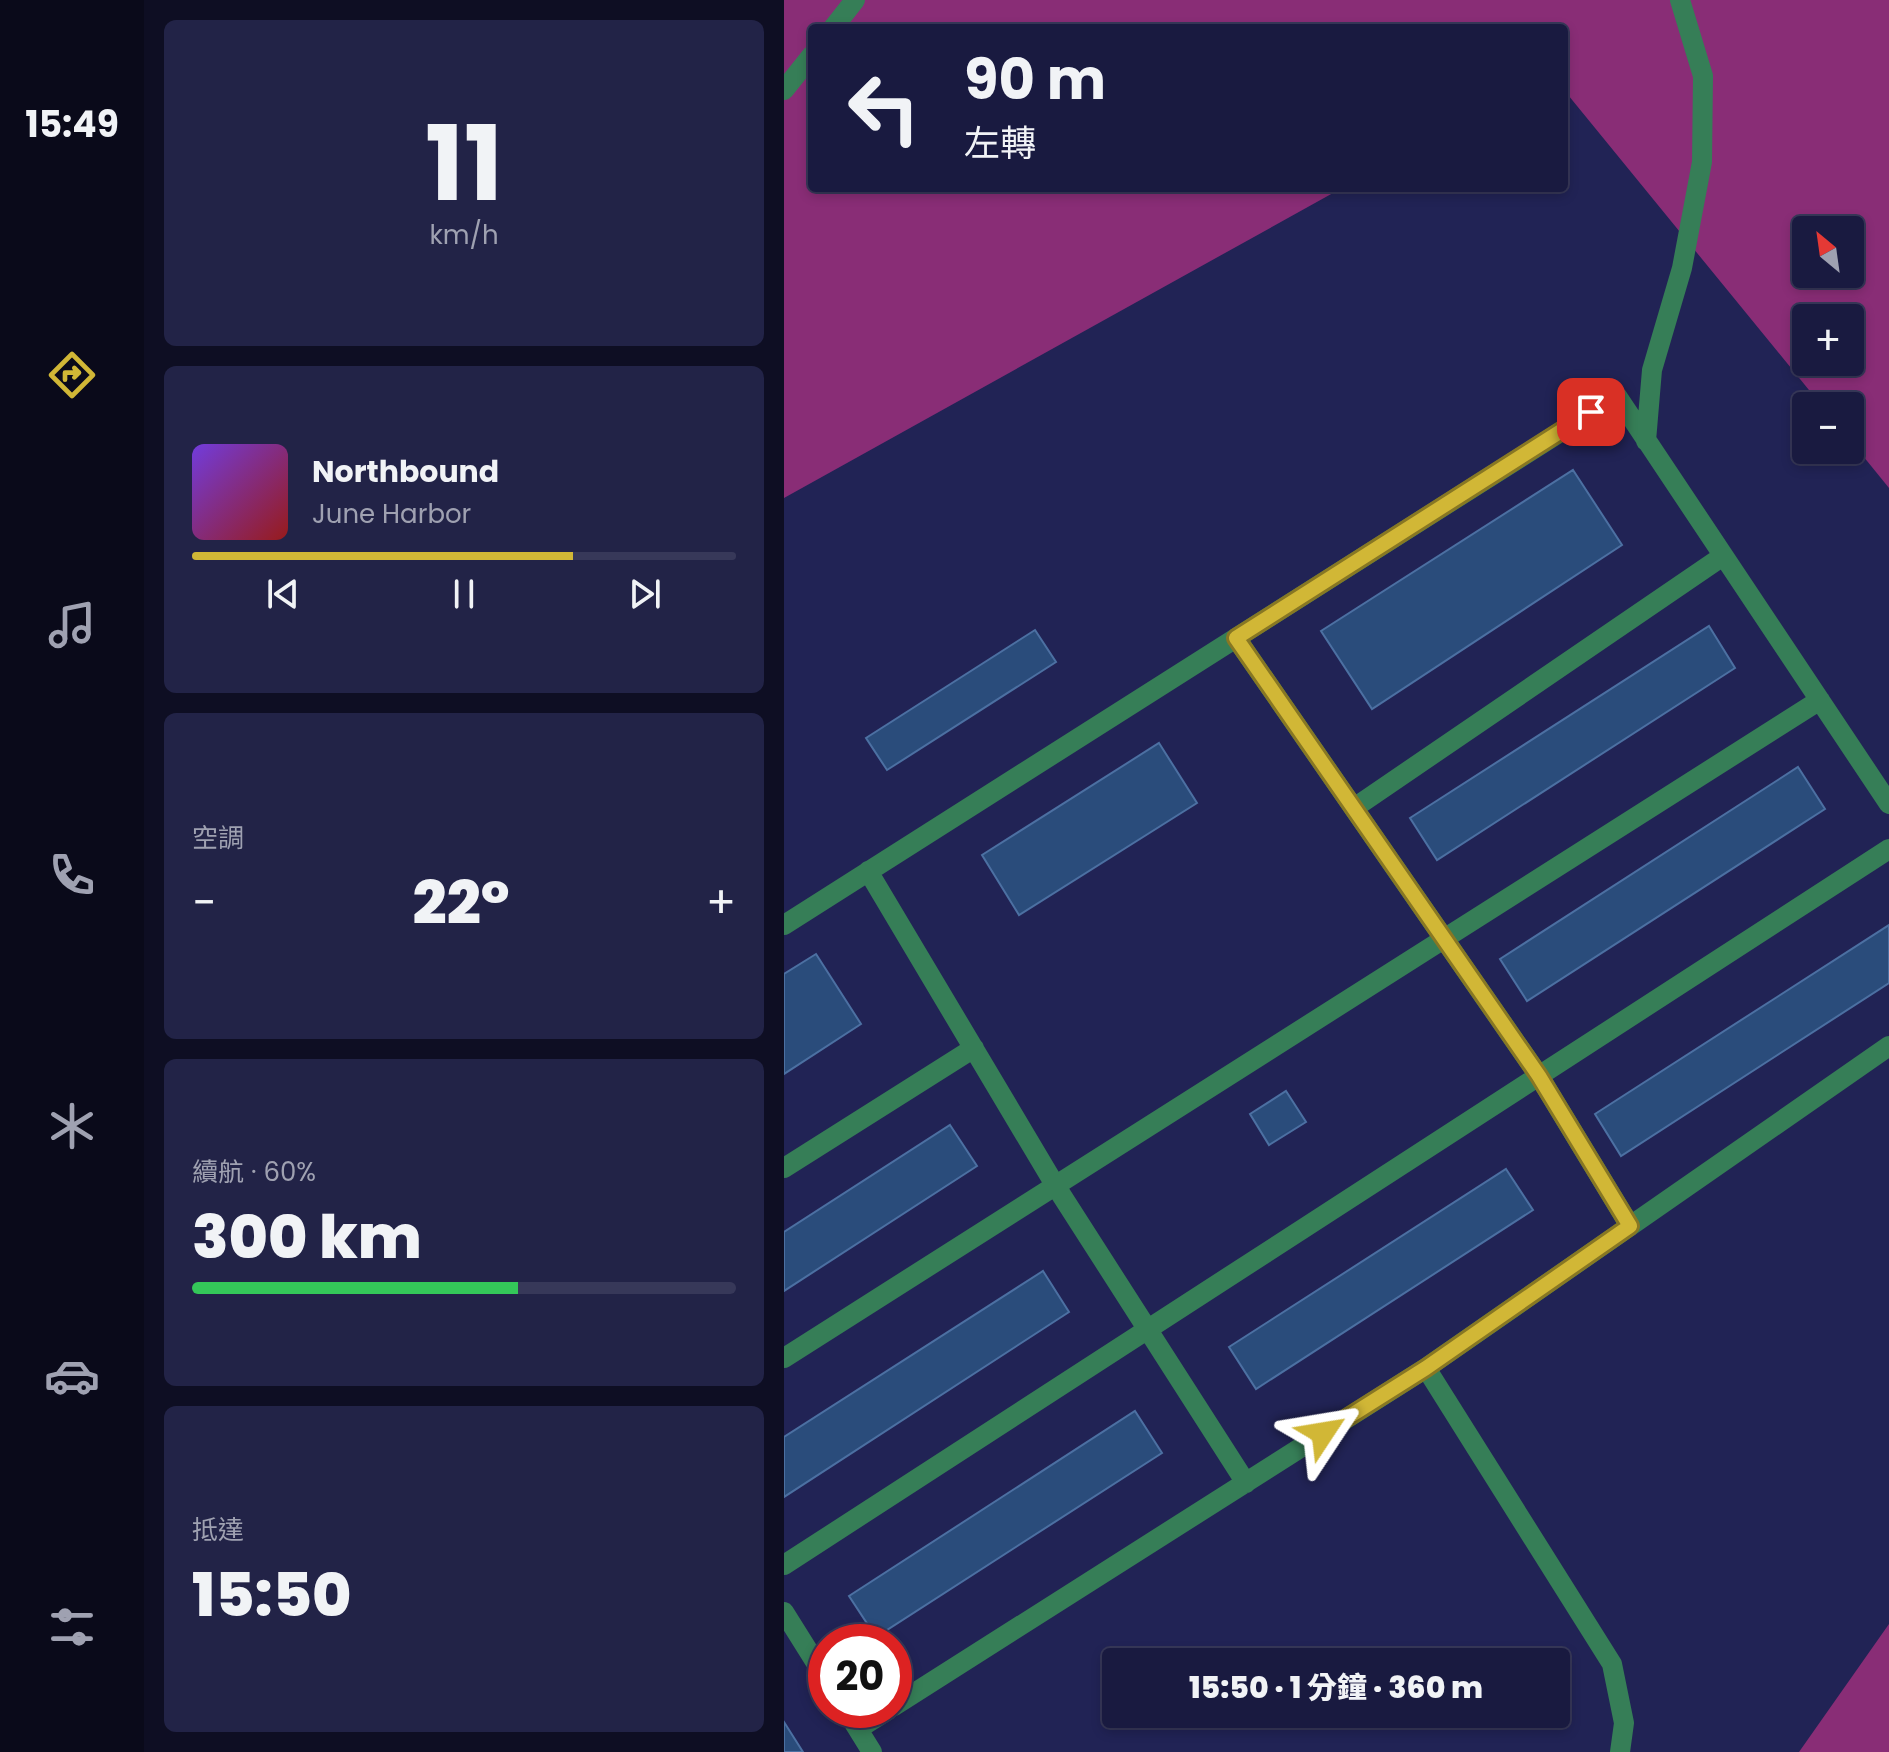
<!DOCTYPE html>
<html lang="zh-TW">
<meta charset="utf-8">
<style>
:root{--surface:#191a40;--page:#222347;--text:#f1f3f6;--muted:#9fa1b1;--line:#373859;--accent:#d1b736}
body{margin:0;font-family:Poppins,"Noto Sans TC",sans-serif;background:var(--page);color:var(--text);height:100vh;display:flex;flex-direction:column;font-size:30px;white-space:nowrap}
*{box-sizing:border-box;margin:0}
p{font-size:26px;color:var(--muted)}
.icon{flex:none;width:44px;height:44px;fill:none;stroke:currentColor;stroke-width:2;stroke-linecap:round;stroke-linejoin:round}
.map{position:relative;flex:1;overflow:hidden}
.details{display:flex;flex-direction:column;gap:20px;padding:20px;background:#0e0e23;width:640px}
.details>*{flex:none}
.banner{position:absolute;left:24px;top:24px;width:760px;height:168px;border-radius:8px;box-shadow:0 4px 12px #0003,0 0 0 2px var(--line);background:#191a40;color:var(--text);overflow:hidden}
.needle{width:52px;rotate:331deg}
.controls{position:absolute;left:1008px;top:216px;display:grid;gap:16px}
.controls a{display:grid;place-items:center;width:72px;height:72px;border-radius:8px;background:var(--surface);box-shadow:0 4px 12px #0003,0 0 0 2px var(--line);font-size:40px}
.speed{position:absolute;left:24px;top:1624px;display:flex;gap:16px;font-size:40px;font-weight:700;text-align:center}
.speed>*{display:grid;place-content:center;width:104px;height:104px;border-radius:50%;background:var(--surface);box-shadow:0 4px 12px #0003,0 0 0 2px var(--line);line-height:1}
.speed .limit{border:12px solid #d22;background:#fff;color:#111}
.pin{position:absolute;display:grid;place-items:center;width:68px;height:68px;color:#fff;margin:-34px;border-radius:16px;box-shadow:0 4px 12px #0006}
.me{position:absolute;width:88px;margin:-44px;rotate:57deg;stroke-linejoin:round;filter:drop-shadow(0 0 6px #0008)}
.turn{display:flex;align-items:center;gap:28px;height:168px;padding:0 24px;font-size:36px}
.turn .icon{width:104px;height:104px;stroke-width:2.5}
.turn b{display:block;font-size:56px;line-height:68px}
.big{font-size:60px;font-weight:800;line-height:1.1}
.details .tile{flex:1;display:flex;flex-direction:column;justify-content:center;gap:12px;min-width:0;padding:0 28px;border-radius:12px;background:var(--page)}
.details .dial{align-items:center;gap:0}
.dial b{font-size:104px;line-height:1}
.song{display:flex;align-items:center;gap:24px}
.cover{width:96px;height:96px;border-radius:12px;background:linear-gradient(135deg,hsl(260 70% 55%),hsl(0 70% 35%))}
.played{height:8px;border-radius:4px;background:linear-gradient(90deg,var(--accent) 70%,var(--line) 70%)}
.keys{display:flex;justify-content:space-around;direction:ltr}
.heat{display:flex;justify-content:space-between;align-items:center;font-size:44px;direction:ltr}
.charge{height:12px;border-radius:6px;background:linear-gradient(90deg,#34c759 60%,var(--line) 0)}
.trip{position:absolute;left:318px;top:1648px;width:468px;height:80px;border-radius:8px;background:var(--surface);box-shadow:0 4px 12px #0003,0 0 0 2px var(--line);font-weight:800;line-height:80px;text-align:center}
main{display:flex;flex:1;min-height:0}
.dock{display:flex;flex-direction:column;width:144px;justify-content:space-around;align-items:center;background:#0a0a1a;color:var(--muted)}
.dock .icon{width:56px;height:56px}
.dock .on{color:var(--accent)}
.dock b{font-size:36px;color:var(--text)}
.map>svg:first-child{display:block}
.forest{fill:#892d76;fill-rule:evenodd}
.building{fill:#2a4c7b;stroke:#4c70a2;stroke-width:2}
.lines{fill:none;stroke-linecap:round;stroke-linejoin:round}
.minor{stroke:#367e57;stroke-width:20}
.route-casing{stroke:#887723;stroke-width:20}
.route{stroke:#d1b736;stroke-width:14}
</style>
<main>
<nav class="dock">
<b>15:49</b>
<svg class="icon on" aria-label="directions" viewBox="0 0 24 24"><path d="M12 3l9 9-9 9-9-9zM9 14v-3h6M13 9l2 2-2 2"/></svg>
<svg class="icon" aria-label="music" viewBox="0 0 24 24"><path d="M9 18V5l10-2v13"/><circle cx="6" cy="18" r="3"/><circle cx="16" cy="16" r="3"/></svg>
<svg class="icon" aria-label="phone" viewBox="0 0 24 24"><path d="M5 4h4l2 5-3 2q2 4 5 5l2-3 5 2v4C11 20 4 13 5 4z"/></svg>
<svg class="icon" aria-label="climate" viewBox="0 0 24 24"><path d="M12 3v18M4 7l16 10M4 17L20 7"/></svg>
<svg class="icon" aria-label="car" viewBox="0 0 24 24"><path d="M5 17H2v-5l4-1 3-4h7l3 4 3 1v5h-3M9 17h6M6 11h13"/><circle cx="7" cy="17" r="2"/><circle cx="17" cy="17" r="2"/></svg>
<svg class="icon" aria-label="filters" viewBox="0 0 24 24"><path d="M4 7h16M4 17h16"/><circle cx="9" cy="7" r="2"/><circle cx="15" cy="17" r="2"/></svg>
</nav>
<section class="details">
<div class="tile dial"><b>11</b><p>km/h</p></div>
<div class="tile">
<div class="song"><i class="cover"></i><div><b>Northbound</b><p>June Harbor</p></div></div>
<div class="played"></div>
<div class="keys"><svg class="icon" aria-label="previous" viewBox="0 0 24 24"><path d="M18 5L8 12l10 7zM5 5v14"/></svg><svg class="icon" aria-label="pause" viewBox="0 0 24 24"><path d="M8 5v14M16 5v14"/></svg><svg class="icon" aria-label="next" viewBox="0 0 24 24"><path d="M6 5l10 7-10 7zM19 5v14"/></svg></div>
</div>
<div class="tile"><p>空調</p>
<div class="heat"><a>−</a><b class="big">22°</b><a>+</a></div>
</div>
<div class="tile"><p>續航 · 60%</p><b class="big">300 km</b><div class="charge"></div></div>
<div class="tile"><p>抵達</p><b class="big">15:50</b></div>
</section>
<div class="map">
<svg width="1105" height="1752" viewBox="0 0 1105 1752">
<rect width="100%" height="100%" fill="#212355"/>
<path class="forest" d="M0 0H1105V488L1066 440V406H1038L780 90V28H28V188H558L0 498ZM1022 230H1066V274H1022ZM1022 318H1066V362H1022Z
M1105 1624V1752H1015Z"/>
<path class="building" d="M789 470 838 545 588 709 537 631Z
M925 626 951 668 653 860 626 818Z
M251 630 272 662 103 770 82 738Z
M375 743 413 803 235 915 198 855Z
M1014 767 1041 809 743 1001 716 959Z
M1105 925V983L837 1156 811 1114Z
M32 954 77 1024 0 1074V974Z
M502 1091 522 1122 485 1145 466 1114Z
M166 1125 193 1166 0 1291V1232Z
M722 1169 749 1210 472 1389 445 1347Z
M259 1271 285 1312 0 1497V1437Z
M351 1411 378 1453 92 1637 65 1596Z
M0 1722 19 1752H0Z"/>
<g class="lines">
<path class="minor" d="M49 28 71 0
M0 90 28 55
M862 441 868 370 898 268 918 162 919 76 896 0
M452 638 755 1076 846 1226
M570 808 939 556
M84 871 271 1185 462 1483
M0 925 833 396 1105 804
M0 1168 190 1048
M0 1358 1036 700
M0 1565 1105 849
M0 1612 42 1679
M110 1706 642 1368
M62 1710 88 1752
M74 1729 104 1710
M836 1752 840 1723 828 1664 642 1368 1105 1046"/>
</g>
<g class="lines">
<g class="route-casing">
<path id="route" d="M539 1433 642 1368 846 1226 755 1076 452 638 807 412"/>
</g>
<use href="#route" class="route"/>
</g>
</svg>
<div class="controls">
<a><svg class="needle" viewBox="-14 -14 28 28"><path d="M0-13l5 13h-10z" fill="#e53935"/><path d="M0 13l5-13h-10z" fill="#9fa1b1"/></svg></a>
<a>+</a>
<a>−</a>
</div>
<div class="speed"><div class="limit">20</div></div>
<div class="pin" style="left:807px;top:412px;background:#d93025"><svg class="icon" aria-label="arrive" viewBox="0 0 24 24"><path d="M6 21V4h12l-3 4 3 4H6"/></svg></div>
<svg class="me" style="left:539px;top:1433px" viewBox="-20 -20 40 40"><path d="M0-17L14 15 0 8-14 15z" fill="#d1b736" stroke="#fff" stroke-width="4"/></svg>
<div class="trip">15:50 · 1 分鐘 · 360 m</div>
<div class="banner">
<div class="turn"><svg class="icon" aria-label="left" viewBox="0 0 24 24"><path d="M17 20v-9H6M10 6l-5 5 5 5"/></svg><div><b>90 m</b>左轉</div></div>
</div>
</div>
</main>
